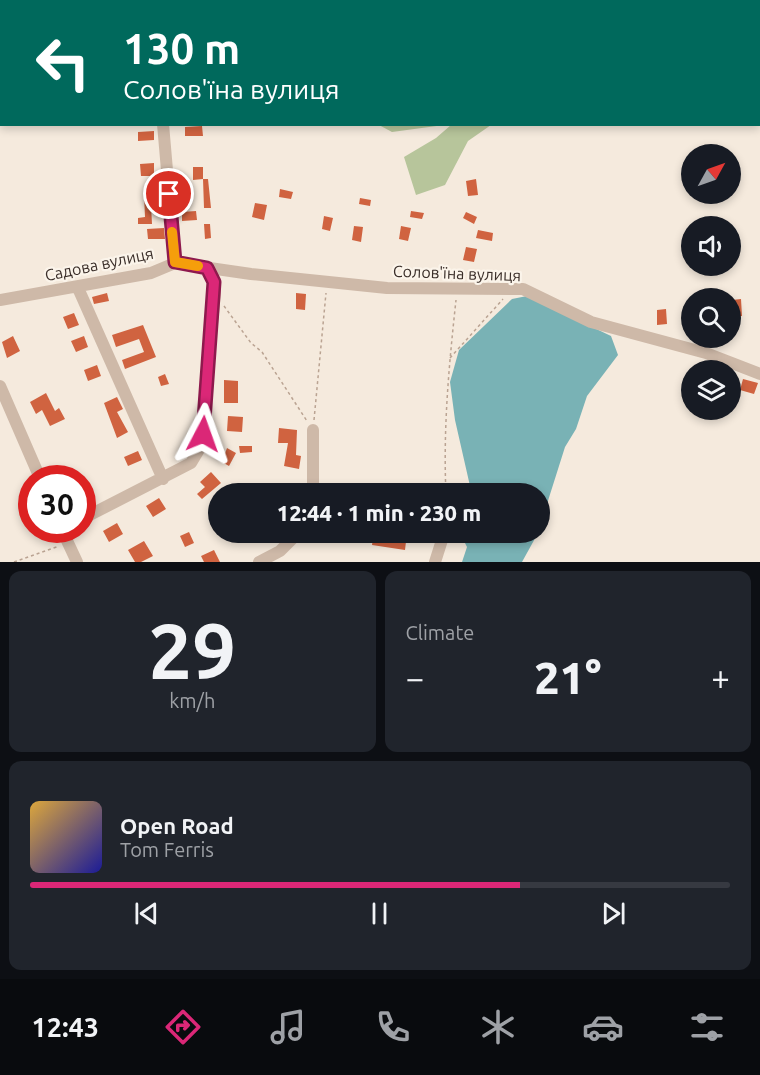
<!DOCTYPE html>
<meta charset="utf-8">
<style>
:root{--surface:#171b24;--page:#20242c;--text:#f1f3f6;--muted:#9ea1a6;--line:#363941;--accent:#db2777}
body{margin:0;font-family:Ubuntu,sans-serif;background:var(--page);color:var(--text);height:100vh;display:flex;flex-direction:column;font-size:22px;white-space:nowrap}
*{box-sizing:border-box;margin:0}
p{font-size:20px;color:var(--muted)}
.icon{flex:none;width:33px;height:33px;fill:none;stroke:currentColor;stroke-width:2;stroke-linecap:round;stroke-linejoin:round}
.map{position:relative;height:562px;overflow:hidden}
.sheet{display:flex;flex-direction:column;gap:9px;padding:9px;background:#0d0f14;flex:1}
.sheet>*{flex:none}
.top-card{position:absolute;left:0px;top:0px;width:760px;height:126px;box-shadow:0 3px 9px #0003;background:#00695c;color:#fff;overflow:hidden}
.needle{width:39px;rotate:50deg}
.tools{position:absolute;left:681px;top:144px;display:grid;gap:12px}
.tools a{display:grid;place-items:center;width:60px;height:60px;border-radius:50%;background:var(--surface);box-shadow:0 3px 9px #0003;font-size:30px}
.speed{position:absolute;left:18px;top:465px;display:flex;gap:12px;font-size:30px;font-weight:700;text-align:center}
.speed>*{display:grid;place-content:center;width:78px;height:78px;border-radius:50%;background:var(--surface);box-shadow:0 3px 9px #0003;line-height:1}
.speed .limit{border:9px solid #d22;background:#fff;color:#111}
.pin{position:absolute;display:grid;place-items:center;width:51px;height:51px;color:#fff;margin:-26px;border:3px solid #fff;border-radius:50%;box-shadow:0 2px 6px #0007}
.me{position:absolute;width:66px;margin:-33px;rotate:4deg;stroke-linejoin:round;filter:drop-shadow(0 0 4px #0008)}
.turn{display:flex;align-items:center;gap:21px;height:126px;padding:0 24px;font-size:27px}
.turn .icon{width:78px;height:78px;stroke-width:2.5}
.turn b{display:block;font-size:42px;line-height:51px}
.big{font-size:45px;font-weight:800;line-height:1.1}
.sheet .card{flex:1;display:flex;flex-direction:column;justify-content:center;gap:9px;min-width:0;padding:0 21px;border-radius:12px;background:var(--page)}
.sheet .dial{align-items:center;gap:0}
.dial b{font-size:78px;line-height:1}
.song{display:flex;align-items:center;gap:18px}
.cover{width:72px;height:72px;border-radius:9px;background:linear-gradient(135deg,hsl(40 70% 55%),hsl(240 70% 35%))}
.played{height:6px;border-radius:3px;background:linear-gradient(90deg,var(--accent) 70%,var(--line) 70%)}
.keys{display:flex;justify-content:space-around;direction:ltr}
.heat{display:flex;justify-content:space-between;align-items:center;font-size:33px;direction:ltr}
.sheet .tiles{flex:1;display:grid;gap:9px;grid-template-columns:1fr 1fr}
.card:last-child{grid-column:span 2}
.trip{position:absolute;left:208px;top:483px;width:342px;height:60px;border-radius:30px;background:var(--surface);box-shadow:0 3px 9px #0003;font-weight:800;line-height:60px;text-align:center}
.tab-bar{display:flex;height:96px;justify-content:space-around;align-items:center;background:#090b0e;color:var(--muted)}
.tab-bar .icon{width:42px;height:42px}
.tab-bar .active{color:var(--accent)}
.tab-bar b{font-size:27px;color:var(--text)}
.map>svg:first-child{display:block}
.green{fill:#b7c59b}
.water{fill:#79b2b5}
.building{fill:#d06340}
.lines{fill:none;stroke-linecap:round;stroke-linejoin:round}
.path{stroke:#baa392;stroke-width:1.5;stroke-dasharray:3 3;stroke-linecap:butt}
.minor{stroke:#ceb9a8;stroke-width:12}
.route-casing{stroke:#8e194d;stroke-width:15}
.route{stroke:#db2777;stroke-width:10}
.slow{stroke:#f59e0b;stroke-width:10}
.labels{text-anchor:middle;stroke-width:4.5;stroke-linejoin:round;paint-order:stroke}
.street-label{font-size:16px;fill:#3a2e29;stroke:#fbf4ea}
</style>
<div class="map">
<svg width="760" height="562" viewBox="0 0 760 562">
<rect width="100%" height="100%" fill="#f5eadd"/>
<path class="green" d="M372 0H462L463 1H371Z
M379 125H444L392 132Z
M451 125H491L468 141 445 185 416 195 404 157 436 138Z"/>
<path class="water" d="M527 296 611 336 618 355 587 396 576 429 565 447 540 526V494L467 493 470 486 455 420 450 382 459 350 512 299Z
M460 533V532L538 533 522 562H462L467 547Z"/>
<path class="building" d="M202 126 203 136H185V127Z
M154 131V140L138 141V132Z
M154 163V176H141L140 164Z
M193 167H203V179H208L211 208H204L203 179 193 180Z
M476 179 478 195 468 196 466 181Z
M280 189 293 192 291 199 279 197Z
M157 194V205H151L152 224H138V218L145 217 144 195Z
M360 198 371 200 370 206 359 204Z
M255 203 267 205 264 220 252 217Z
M196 211 197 220 182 221V212Z
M411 211 424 213 422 219 410 217Z
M466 212 477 217 474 224 463 218Z
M324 216 333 218 330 231 322 229Z
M204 224H210L211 238 205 239Z
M354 226 363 227 361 242 352 240Z
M401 226 411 228 408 241 399 239Z
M164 228 165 239H148L147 229Z
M478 230 493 233 492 241 476 238Z
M466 247 477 249 474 262 463 260Z
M107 293 109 301 94 304 92 297Z
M296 293 306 294 305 310 296 309Z
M741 299 742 316 733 317 732 300Z
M666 309 667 324 657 325V310Z
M74 313 79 325 68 329 63 317Z
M683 315 691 316V325L682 324Z
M143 325 156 357 125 369 122 360 144 352 139 339 116 347 112 335Z
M13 336 20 351 7 358 2 342Z
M84 336 88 347 76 352 71 341Z
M97 365 101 376 88 381 84 370Z
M165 374 169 384 161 386 158 377Z
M743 379 758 383 754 394 740 390Z
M224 380 238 381V403H224Z
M46 393 55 411 59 408 65 419 50 426 42 410 36 414 30 402Z
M117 397 123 409 117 412 128 432 117 438 104 403Z
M228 416 243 417 242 432 227 431Z
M279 428 297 430 296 455 301 456 299 469 284 466 288 443H278Z
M239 446H252V452L240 453Z
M227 448 236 453 229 466 222 462Z
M138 451 142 460 128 466 124 457Z
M211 472 221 483 202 499 197 494 205 487 200 482Z
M159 498 166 509 153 517 146 506Z
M117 523 123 534 109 542 103 531Z
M189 532 194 543 185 547 180 536Z
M248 532H268L255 542Z
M374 532 407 533 405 550 372 545Z
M144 541 153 556 141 562H135L128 550Z
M214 550 220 562H204L201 556Z"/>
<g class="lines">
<path class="path" d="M224 306 251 343 262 352 307 421
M450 358 503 299
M314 420 326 293
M446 494C443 428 449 365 456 300
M14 562 59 546"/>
<path class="minor" d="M152 0 153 2
M175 263 251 274 387 288 523 289 591 322 706 353 760 374
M78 288 163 479
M0 300 151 273 175 263 163 124
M0 386 40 478
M313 494V430
M82 519 191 463 200 448 215 293 214 282 207 268
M62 530 77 562
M259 562 280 551 299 532
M435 562 442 540"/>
</g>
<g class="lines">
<g class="route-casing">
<path id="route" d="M169 194 175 262 207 268 214 282 203 434"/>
</g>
<use href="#route" class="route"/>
<path class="slow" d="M172 232 175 262 198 266"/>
</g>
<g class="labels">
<g class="street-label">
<text transform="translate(99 264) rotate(-12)" y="6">Садова вулиця</text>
<text transform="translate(457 273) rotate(2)" y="6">Солов'їна вулиця</text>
</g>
</g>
</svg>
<div class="tools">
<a><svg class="needle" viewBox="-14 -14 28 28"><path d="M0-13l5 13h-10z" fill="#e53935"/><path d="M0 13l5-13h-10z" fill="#9ea1a6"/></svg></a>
<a><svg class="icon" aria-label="sound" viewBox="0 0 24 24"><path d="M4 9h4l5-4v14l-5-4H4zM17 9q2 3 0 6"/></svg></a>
<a><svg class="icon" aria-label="search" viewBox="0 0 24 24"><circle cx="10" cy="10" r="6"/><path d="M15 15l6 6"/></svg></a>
<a><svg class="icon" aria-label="layers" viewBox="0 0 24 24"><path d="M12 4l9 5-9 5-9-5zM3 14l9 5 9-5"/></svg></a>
</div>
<div class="speed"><div class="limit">30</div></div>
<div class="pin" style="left:169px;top:194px;background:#d93025"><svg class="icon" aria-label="arrive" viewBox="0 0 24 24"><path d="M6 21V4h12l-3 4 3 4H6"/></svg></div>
<svg class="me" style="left:203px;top:434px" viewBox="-20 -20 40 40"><path d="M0-17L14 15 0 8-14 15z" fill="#db2777" stroke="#fff" stroke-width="4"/></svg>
<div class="trip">12:44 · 1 min · 230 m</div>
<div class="top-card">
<div class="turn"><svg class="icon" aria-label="left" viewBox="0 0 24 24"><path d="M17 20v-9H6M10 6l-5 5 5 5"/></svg><div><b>130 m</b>Солов'їна вулиця</div></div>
</div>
</div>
<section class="sheet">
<div class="tiles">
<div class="card dial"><b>29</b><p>km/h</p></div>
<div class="card"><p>Climate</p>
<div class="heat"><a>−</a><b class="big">21°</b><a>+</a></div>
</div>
<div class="card">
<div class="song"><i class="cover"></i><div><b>Open Road</b><p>Tom Ferris</p></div></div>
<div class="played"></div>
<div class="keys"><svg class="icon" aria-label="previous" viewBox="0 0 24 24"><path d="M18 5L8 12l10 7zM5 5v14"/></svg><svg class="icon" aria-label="pause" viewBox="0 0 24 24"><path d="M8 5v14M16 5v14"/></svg><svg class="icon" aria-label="next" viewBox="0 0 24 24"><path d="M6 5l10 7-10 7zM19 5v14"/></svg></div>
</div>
</div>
</section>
<nav class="tab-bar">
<b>12:43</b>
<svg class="icon active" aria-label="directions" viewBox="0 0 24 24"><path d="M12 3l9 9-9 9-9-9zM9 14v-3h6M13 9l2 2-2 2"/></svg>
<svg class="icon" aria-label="music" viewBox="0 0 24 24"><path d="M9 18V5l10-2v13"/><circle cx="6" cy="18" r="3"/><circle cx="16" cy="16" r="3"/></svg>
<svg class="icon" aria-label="phone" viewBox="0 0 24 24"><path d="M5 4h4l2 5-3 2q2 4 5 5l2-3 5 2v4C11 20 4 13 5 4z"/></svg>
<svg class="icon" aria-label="climate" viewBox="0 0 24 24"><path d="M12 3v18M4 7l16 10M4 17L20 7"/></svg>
<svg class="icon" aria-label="car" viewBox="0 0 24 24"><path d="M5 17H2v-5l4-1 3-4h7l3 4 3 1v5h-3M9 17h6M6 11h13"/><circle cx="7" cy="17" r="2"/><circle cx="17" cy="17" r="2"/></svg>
<svg class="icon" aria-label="filters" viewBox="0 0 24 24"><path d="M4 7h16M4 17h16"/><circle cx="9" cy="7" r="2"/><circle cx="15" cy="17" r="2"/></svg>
</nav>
